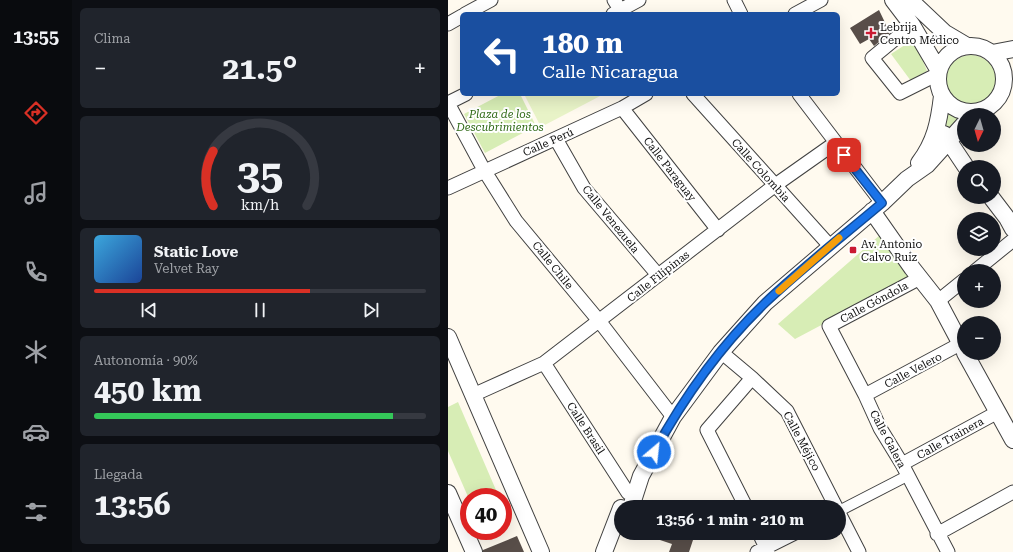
<!DOCTYPE html>
<html lang="es">
<meta charset="utf-8">
<style>
:root{--surface:#171b24;--page:#20242c;--text:#f1f3f6;--muted:#9ea1a6;--line:#363941;--accent:#d93025}
body{margin:0;font-family:"Roboto Serif",serif;background:var(--page);color:var(--text);height:100vh;display:flex;flex-direction:column;font-size:15px;white-space:nowrap}
*{box-sizing:border-box;margin:0}
p{font-size:13px;color:var(--muted)}
.icon{flex:none;width:22px;height:22px;fill:none;stroke:currentColor;stroke-width:2;stroke-linecap:round;stroke-linejoin:round}
.map{position:relative;flex:1;overflow:hidden}
.sheet{display:flex;flex-direction:column;gap:8px;padding:8px;background:#0d0f14;width:376px}
.sheet>*{flex:none}
.guide{position:absolute;left:12px;top:12px;width:380px;height:84px;border-radius:6px;box-shadow:0 4px 16px #0002;background:#1a4fa0;color:#fff;overflow:hidden}
.needle{width:26px;rotate:185deg}
.buttons{position:absolute;left:509px;top:108px;display:grid;gap:8px}
.buttons a{display:grid;place-items:center;width:44px;height:44px;border-radius:50%;background:var(--surface);box-shadow:0 4px 16px #0002;font-size:20px}
.speed{position:absolute;left:12px;top:488px;display:flex;gap:8px;font-size:20px;font-weight:700;text-align:center}
.speed>*{display:grid;place-content:center;width:52px;height:52px;border-radius:50%;background:var(--surface);box-shadow:0 4px 16px #0002;line-height:1}
.speed .limit{border:6px solid #d22;background:#fff;color:#111}
.pin{position:absolute;display:grid;place-items:center;width:34px;height:34px;color:#fff;margin:-17px;border-radius:8px;box-shadow:0 2px 6px #0006}
.me{position:absolute;width:44px;margin:-22px;rotate:28deg;stroke-linejoin:round;filter:drop-shadow(0 0 3px #0008)}
.turn{display:flex;align-items:center;gap:14px;height:84px;padding:0 16px;font-size:18px}
.turn .icon{width:52px;height:52px;stroke-width:2.5}
.turn b{display:block;font-size:28px;line-height:34px}
.big{font-size:30px;font-weight:700;line-height:1.1}
.sheet .tile{flex:1;display:flex;flex-direction:column;justify-content:center;gap:6px;min-width:0;padding:0 14px;border-radius:6px;background:var(--page)}
.sheet .dial{align-items:center;gap:0}
.dial svg{height:104px;overflow:visible;fill:none;stroke:var(--line);stroke-width:7;stroke-linecap:round;text-anchor:middle}
.dial text{fill:var(--text);stroke:none}
.song{display:flex;align-items:center;gap:12px}
.cover{width:48px;height:48px;border-radius:6px;background:linear-gradient(135deg,hsl(200 70% 55%),hsl(220 70% 35%))}
.played{height:4px;border-radius:2px;background:linear-gradient(90deg,var(--accent) 65%,var(--line) 65%)}
.keys{display:flex;justify-content:space-around;direction:ltr}
.heat{display:flex;justify-content:space-between;align-items:center;font-size:22px;direction:ltr}
.charge{height:6px;border-radius:3px;background:linear-gradient(90deg,#34c759 90%,var(--line) 0)}
.trip{position:absolute;left:166px;top:500px;width:232px;height:40px;border-radius:20px;background:var(--surface);box-shadow:0 4px 16px #0002;font-weight:700;line-height:40px;text-align:center}
main{display:flex;flex:1;min-height:0}
.dock{display:flex;flex-direction:column;width:72px;justify-content:space-around;align-items:center;background:#090b0e;color:var(--muted)}
.dock .icon{width:28px;height:28px}
.dock .selected{color:var(--accent)}
.dock b{font-size:18px;color:var(--text)}
.map>svg:first-child{display:block}
.green{fill:#d7edb5}
.pitch{fill:#e8f3c7}
.building{fill:#584e49}
.lines{fill:none;stroke-linecap:round;stroke-linejoin:round}
.pedestrian-casing{stroke:#414141;stroke-width:12}
.minor-casing{stroke:#414141;stroke-width:15}
.tertiary-casing{stroke:#414141;stroke-width:18}
.pedestrian{stroke:#fff;stroke-width:10}
.minor{stroke:#fff;stroke-width:13}
.tertiary{stroke:#fff;stroke-width:16}
.route-casing{stroke:#114b97;stroke-width:10}
.route{stroke:#1a73e8;stroke-width:7}
.slow{stroke:#f59e0b;stroke-width:7}
.poi-dot{fill:#ca1a32;stroke:#fff;stroke-width:1.5}
.labels{text-anchor:middle;stroke-width:4;stroke-linejoin:round;paint-order:stroke}
.poi-label{font-size:11px;fill:#0e0e0e;stroke:#fff;text-anchor:start}
.park-label{font-size:11px;font-style:italic;fill:#316b18;stroke:#fff}
.street-label{font-size:11px;fill:#0e0e0e;stroke:#fff}
</style>
<main>
<nav class="dock">
<b>13:55</b>
<svg class="icon selected" aria-label="directions" viewBox="0 0 24 24"><path d="M12 3l9 9-9 9-9-9zM9 14v-3h6M13 9l2 2-2 2"/></svg>
<svg class="icon" aria-label="music" viewBox="0 0 24 24"><path d="M9 18V5l10-2v13"/><circle cx="6" cy="18" r="3"/><circle cx="16" cy="16" r="3"/></svg>
<svg class="icon" aria-label="phone" viewBox="0 0 24 24"><path d="M5 4h4l2 5-3 2q2 4 5 5l2-3 5 2v4C11 20 4 13 5 4z"/></svg>
<svg class="icon" aria-label="climate" viewBox="0 0 24 24"><path d="M12 3v18M4 7l16 10M4 17L20 7"/></svg>
<svg class="icon" aria-label="car" viewBox="0 0 24 24"><path d="M5 17H2v-5l4-1 3-4h7l3 4 3 1v5h-3M9 17h6M6 11h13"/><circle cx="7" cy="17" r="2"/><circle cx="17" cy="17" r="2"/></svg>
<svg class="icon" aria-label="filters" viewBox="0 0 24 24"><path d="M4 7h16M4 17h16"/><circle cx="9" cy="7" r="2"/><circle cx="15" cy="17" r="2"/></svg>
</nav>
<section class="sheet">
<div class="tile"><p>Clima</p>
<div class="heat"><a>−</a><b class="big">21.5°</b><a>+</a></div>
</div>
<div class="tile dial"><svg viewBox="0 0 100 80">
<path d="M14 69A42 42 0 1 1 86 69"/>
<path d="M14 69A42 42 0 0 1 14 27" stroke="#d93025"/>
<text x="50" y="56" font-size="32" font-weight="700">35</text>
<text x="50" y="72" font-size="11">km/h</text>
</svg></div>
<div class="tile">
<div class="song"><i class="cover"></i><div><b>Static Love</b><p>Velvet Ray</p></div></div>
<div class="played"></div>
<div class="keys"><svg class="icon" aria-label="previous" viewBox="0 0 24 24"><path d="M18 5L8 12l10 7zM5 5v14"/></svg><svg class="icon" aria-label="pause" viewBox="0 0 24 24"><path d="M8 5v14M16 5v14"/></svg><svg class="icon" aria-label="next" viewBox="0 0 24 24"><path d="M6 5l10 7-10 7zM19 5v14"/></svg></div>
</div>
<div class="tile"><p>Autonomía · 90%</p><b class="big">450 km</b><div class="charge"></div></div>
<div class="tile"><p>Llegada</p><b class="big">13:56</b></div>
</section>
<div class="map">
<svg width="565" height="552" viewBox="0 0 565 552">
<rect width="100%" height="100%" fill="#fffaef"/>
<path class="green" d="M466 39 479 71 463 81 443 54Z
M498 80a25 25 0 1 1 50 0a25 25 0 1 1-50 0Z
M54 94H72L88 126 37 153 16 114Z
M496 111 514 120 502 133 497 123Z
M432 235 464 277 347 339 330 324Z
M10 402 51 497H21V499L0 451V407Z"/>
<path class="pitch" d="M76 94H156L93 127Z"/>
<path class="building" d="M431 10 442 33 426 46 421 39 412 44 402 28Z
M198 533H238L237 538 245 540 241 552H221L224 544 197 535Z
M69 536 76 552H35V550Z"/>
<g class="lines">
<g class="pedestrian-casing">
<path id="pedestrian" d="M391 511 459 476"/>
</g>
<g class="minor-casing">
<path id="minor" d="M166 0 175 14
M286 0 293 14
M17 14 43 0
M165 14 191 0
M347 14 373 0
M0 24 14 16
M464 25 424 58 452 93 490 74
M245 94 382 246
M351 94 434 203
M0 103 36 170 68 221 152 322 225 417
M0 103 18 94
M174 108 270 230
M108 139 136 188 210 275
M0 188 174 108 198 94
M527 271 565 240
M472 278 381 326 417 395 432 428 454 464 500 552
M490 301 516 280
M273 352 304 378 339 411 388 507
M96 363 180 493
M25 395 96 363 326 186 387 143
M417 395 512 344
M454 464 550 412
M298 507 259 430 304 378
M391 513 411 552
M311 533 320 552
M489 534 565 492
M309 552 347 533"/>
</g>
<g class="tertiary-casing">
<path id="tertiary" d="M445 0 464 25 491 71
M462 0 497 33 519 46
M490 79a33 33 0 1 1 66 0a33 33 0 1 1-66 0Z
M544 53 565 49
M496 134 518 167
M471 163C487 142 491 122 494 96
M543 197 559 218 565 229
M424 211 464 268 490 301 516 350
M0 337 93 552
M517 353 565 440
M0 493 26 552
M183 507 193 476 225 417 273 352 317 303 434 203 459 179 479 165 516 124
M156 552 173 508"/>
</g>
<use href="#pedestrian" class="pedestrian"/>
<use href="#minor" class="minor"/>
<use href="#tertiary" class="tertiary"/>
</g>
<g class="lines">
<g class="route-casing">
<path id="route" d="M206 452C235 399 274 344 318 302 355 267 395 236 434 203L396 155"/>
</g>
<use href="#route" class="route"/>
<path class="slow" d="M331 291 391 238"/>
</g>
<g class="poi-dot">
<path d="M421 27h4v4h4v4h-4v4h-4v-4h-4v-4h4z"/>
<rect x="401" y="246" width="8" height="8" rx="2"/>
</g>
<g class="labels">
<g class="poi-label">
<text x="432" y="31">Lebrija<tspan x="432" dy="13">Centro Médico</tspan></text>
<text x="413" y="248">Av. Antonio<tspan x="413" dy="13">Calvo Ruiz</tspan></text>
</g>
<g class="park-label">
<text x="52" y="118">Plaza de los<tspan x="52" dy="13">Descubrimientos</tspan></text>
</g>
<g class="street-label">
<text transform="translate(100 142) rotate(-24)" y="4">Calle Perú</text>
<text transform="translate(222 169) rotate(52)" y="4">Calle Paraguay</text>
<text transform="translate(313 170) rotate(48)" y="4">Calle Colombia</text>
<text transform="translate(163 219) rotate(51)" y="4">Calle Venezuela</text>
<text transform="translate(105 265) rotate(51)" y="4">Calle Chile</text>
<text transform="translate(210 276) rotate(-38)" y="4">Calle Filipinas</text>
<text transform="translate(426 302) rotate(-28)" y="4">Calle Góndola</text>
<text transform="translate(465 370) rotate(-28)" y="4">Calle Velero</text>
<text transform="translate(138 428) rotate(57)" y="4">Calle Brasil</text>
<text transform="translate(502 438) rotate(-29)" y="4">Calle Trainera</text>
<text transform="translate(440 439) rotate(62)" y="4">Calle Galera</text>
<text transform="translate(354 441) rotate(62)" y="4">Calle Méjico</text>
</g>
</g>
</svg>
<div class="buttons">
<a><svg class="needle" viewBox="-14 -14 28 28"><path d="M0-13l5 13h-10z" fill="#e53935"/><path d="M0 13l5-13h-10z" fill="#9ea1a6"/></svg></a>
<a><svg class="icon" aria-label="search" viewBox="0 0 24 24"><circle cx="10" cy="10" r="6"/><path d="M15 15l6 6"/></svg></a>
<a><svg class="icon" aria-label="layers" viewBox="0 0 24 24"><path d="M12 4l9 5-9 5-9-5zM3 14l9 5 9-5"/></svg></a>
<a>+</a>
<a>−</a>
</div>
<div class="speed"><div class="limit">40</div></div>
<div class="pin" style="left:396px;top:155px;background:#d93025"><svg class="icon" aria-label="arrive" viewBox="0 0 24 24"><path d="M6 21V4h12l-3 4 3 4H6"/></svg></div>
<svg class="me" style="left:206px;top:452px" viewBox="-20 -20 40 40"><circle r="17" fill="#1a73e8" stroke="#fff" stroke-width="3"/><path d="M0-11L8 9 0 5-8 9z" fill="#fff"/></svg>
<div class="trip">13:56 · 1 min · 210 m</div>
<div class="guide">
<div class="turn"><svg class="icon" aria-label="left" viewBox="0 0 24 24"><path d="M17 20v-9H6M10 6l-5 5 5 5"/></svg><div><b>180 m</b>Calle Nicaragua</div></div>
</div>
</div>
</main>
